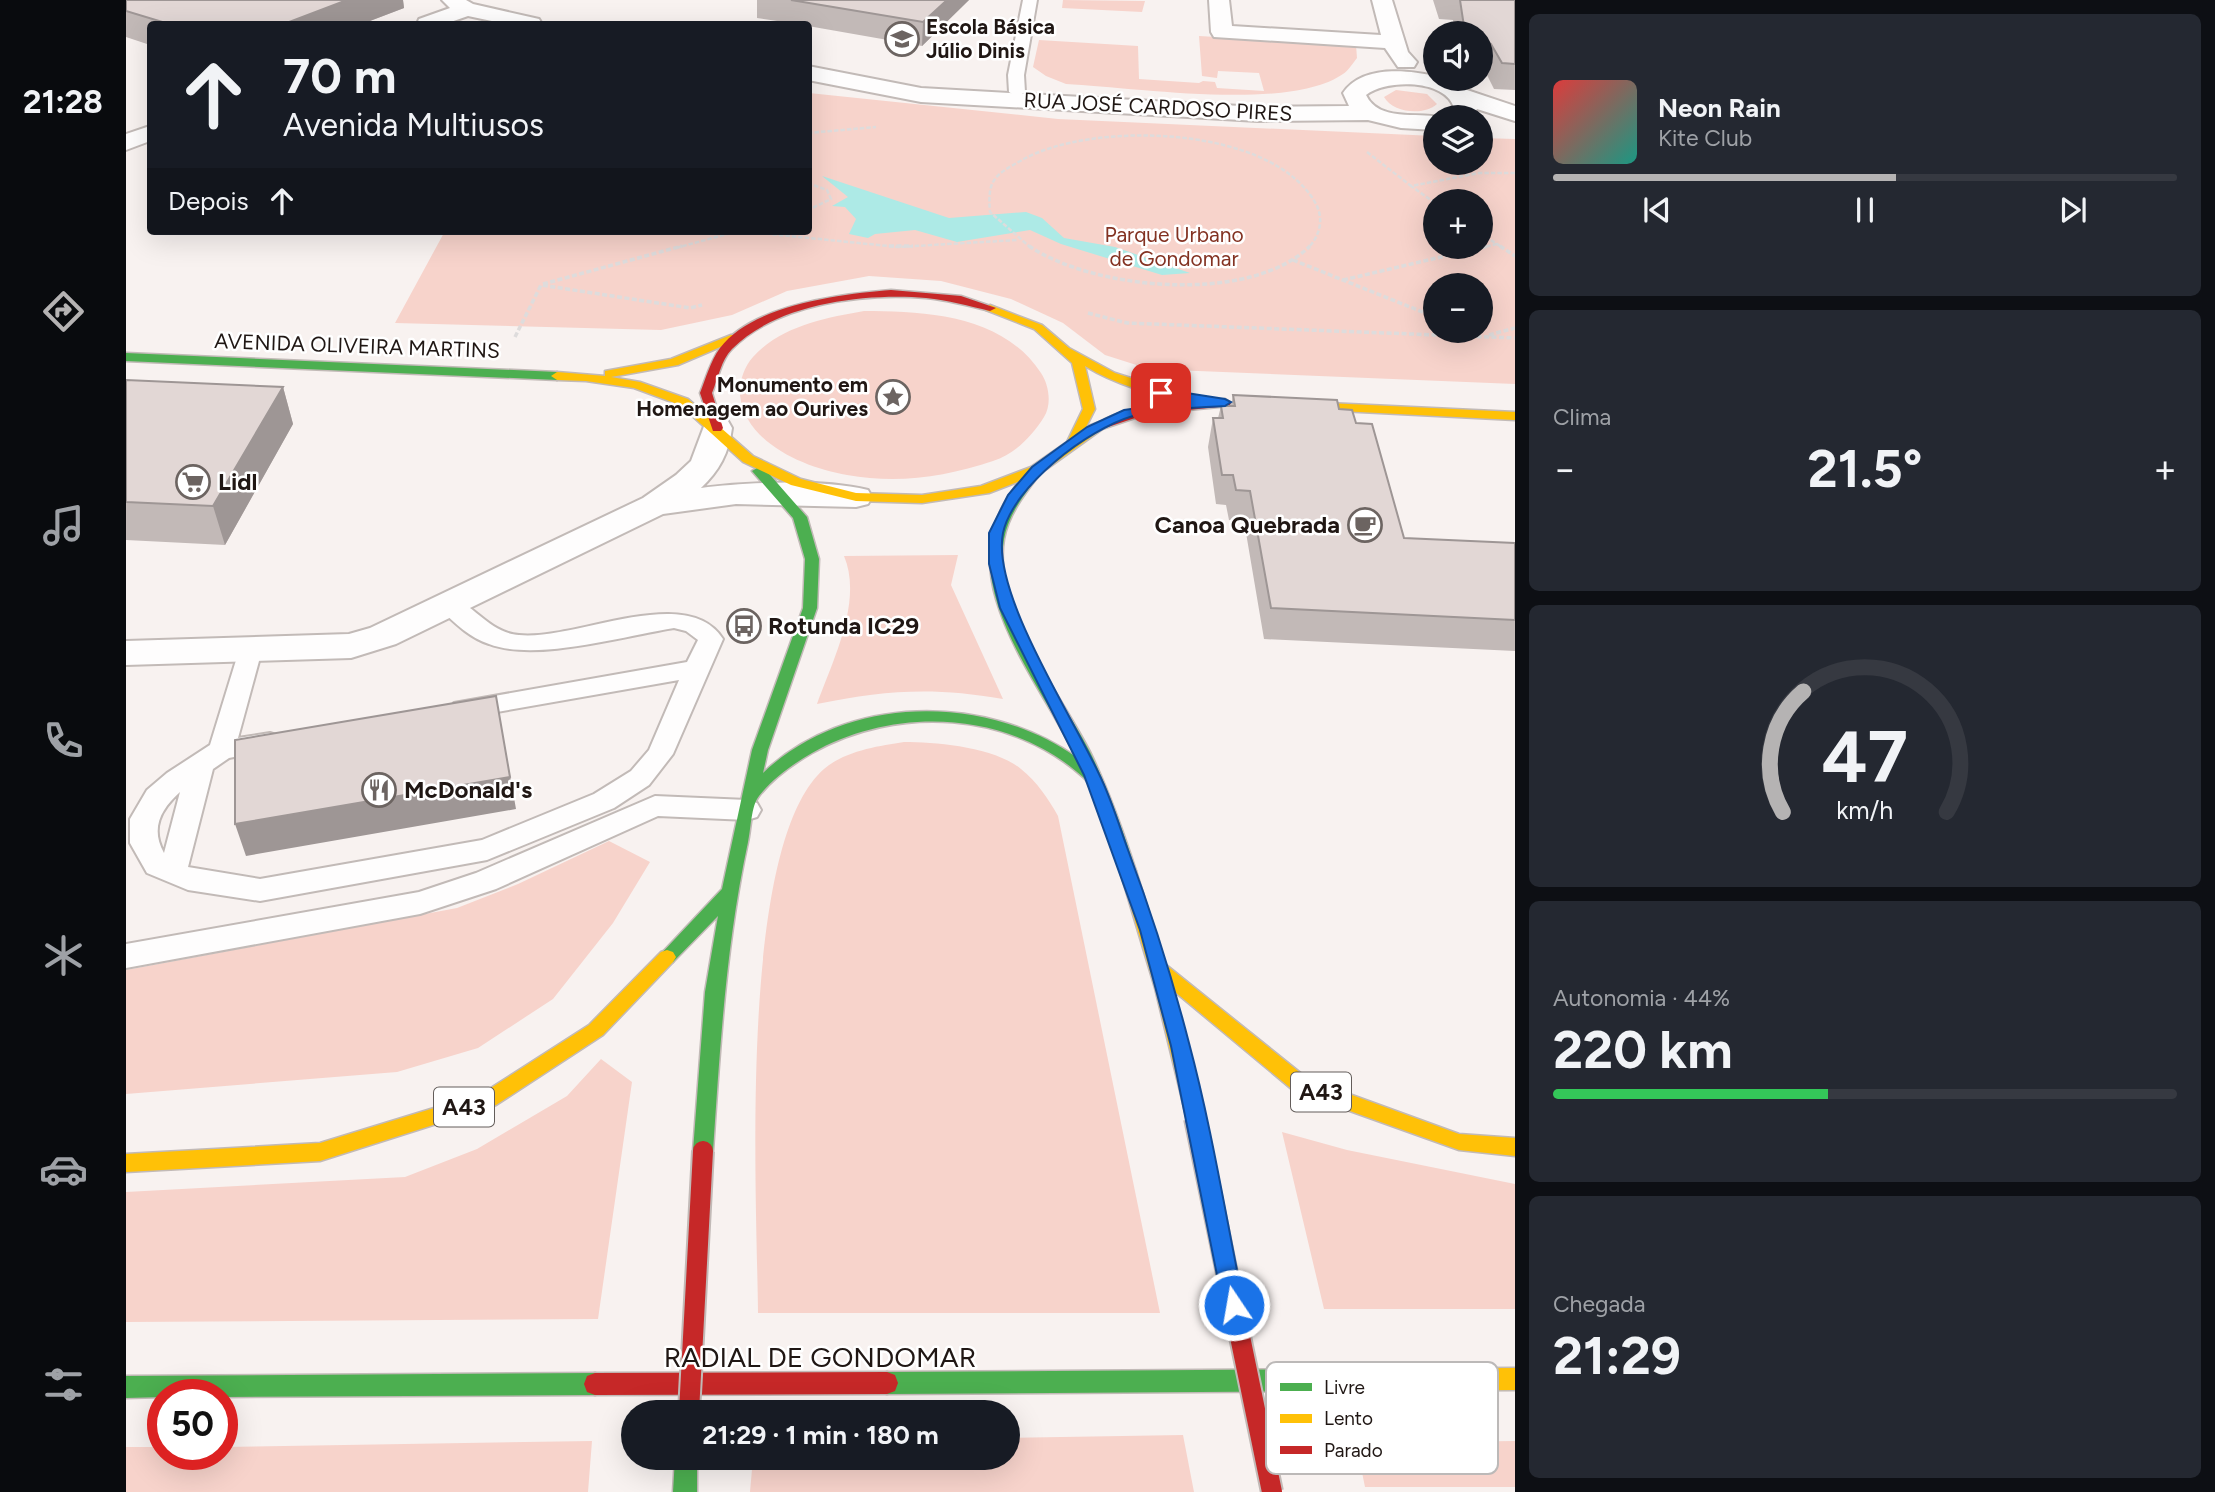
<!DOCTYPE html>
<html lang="pt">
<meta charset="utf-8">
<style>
:root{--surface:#171b24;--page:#242831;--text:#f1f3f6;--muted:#9ea1a6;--line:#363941;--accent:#b5b3b3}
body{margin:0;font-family:Figtree,sans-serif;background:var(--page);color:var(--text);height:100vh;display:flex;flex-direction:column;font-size:26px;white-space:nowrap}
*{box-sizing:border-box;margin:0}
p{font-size:23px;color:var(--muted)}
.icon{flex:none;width:38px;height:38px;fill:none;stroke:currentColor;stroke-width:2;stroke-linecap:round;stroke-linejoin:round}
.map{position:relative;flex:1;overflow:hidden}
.drawer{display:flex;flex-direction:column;gap:14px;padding:14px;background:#0d0f14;width:700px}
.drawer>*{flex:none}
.hud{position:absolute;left:21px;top:21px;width:665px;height:214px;border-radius:7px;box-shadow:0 7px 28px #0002;background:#171b24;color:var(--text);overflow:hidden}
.buttons{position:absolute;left:1297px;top:21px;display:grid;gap:14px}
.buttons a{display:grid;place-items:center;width:70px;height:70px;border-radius:50%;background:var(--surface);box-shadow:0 7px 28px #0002;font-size:35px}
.speed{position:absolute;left:21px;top:1379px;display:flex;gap:14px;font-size:35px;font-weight:700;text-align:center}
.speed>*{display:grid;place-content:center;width:91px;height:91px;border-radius:50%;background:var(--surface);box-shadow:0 7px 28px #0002;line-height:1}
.speed .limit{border:10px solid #d22;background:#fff;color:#111}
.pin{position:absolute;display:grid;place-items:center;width:60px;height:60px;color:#fff;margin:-30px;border-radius:14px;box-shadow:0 4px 10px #0006}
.me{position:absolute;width:77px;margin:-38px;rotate:348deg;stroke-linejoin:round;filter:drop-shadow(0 0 5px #0008)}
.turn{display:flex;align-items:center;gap:24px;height:147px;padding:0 21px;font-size:32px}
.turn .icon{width:91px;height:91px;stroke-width:2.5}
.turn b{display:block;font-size:49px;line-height:60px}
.then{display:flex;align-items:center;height:66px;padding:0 21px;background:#0003;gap:14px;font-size:26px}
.big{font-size:52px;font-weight:700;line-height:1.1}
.drawer .widget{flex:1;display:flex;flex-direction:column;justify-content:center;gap:10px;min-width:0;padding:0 24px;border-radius:10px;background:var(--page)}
.drawer .dial{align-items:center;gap:0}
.dial svg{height:182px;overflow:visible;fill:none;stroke:var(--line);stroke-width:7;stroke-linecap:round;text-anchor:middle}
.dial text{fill:var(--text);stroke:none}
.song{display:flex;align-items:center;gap:21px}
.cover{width:84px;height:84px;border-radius:10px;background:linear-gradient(135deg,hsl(0 70% 55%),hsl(170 70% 35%))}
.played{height:7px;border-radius:4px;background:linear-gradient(90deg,var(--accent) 55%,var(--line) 55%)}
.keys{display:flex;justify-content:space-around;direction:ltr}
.heat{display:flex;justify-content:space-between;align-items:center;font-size:38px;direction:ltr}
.charge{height:10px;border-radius:5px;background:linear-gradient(90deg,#34c759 44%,var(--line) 0)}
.trip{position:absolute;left:495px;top:1400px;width:399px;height:70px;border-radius:35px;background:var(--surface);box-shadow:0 7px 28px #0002;font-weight:700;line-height:70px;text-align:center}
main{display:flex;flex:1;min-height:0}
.tab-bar{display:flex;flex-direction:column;width:126px;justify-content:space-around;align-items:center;background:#090b0e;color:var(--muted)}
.tab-bar .icon{width:49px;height:49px}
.tab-bar .on{color:var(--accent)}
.tab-bar b{font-size:32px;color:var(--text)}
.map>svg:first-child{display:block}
.green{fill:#f7d3cb;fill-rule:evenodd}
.water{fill:#adeae6}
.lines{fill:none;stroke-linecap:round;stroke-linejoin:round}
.lane-casing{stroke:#c2bab7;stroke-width:4}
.street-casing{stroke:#c2bab7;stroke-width:4}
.fast-casing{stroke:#c2bab7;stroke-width:3}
.slow-casing{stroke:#c2bab7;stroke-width:3}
.jam-casing{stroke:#c2bab7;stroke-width:3}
.path-far1{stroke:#dedcdc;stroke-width:2.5;stroke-dasharray:4.5 2;stroke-linecap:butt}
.path{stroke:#dedcdc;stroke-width:3.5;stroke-dasharray:5 2.5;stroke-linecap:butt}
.lane{fill:#fefdfd;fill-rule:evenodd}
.street{fill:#fefdfd;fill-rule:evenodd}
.fast{fill:#4caf50;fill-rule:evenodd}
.slow{fill:#ffc107;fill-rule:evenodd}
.jam{fill:#c62828;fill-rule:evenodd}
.jam-bridge-casing{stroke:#c2bab7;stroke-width:24;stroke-linecap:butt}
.jam-bridge{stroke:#c62828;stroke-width:20}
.wall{fill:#c2b9b7}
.shaded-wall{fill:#9e9695}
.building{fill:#e2d7d5;stroke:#9e9695;stroke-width:2}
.route{fill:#1a73e8;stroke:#114b97;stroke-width:2}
.labels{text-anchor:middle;stroke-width:5;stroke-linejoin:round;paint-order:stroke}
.far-poi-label{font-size:21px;font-weight:bold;fill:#201714;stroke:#fff;text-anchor:start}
.far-street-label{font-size:21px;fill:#201714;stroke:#fff}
.far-park-label{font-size:21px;fill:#833222;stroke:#fff}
.shield{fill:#fff;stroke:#635d5a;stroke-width:2}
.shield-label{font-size:23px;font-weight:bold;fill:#201714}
.poi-label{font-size:24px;font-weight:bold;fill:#201714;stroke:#fff;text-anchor:start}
.near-street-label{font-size:28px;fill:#201714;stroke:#fff}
.key{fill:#fff;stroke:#bcb9b8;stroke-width:2}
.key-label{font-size:19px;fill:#201714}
</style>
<main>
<nav class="tab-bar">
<b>21:28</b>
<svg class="icon on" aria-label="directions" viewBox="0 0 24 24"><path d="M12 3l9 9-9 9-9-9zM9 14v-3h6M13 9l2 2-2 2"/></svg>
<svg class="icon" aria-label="music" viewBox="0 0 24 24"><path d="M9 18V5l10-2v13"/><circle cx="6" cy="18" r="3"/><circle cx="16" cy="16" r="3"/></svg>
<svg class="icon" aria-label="phone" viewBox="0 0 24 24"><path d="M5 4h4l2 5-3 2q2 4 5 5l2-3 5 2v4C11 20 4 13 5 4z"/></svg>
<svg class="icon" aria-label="climate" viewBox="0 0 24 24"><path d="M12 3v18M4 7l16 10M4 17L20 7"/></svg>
<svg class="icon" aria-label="car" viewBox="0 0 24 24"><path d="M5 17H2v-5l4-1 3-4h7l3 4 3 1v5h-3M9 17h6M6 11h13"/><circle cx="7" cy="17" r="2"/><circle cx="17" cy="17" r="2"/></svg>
<svg class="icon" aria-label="filters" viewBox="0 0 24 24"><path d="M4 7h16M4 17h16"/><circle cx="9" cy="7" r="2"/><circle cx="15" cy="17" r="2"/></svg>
</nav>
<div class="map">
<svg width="1389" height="1492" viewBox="0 0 1389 1492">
<rect width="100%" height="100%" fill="#f8f2f0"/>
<path class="green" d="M937 0 1019 1 1016 12 936 8Z
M1073 36 1230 45 1231 58C1227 63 1222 71 1217 74 1163 112 1007 87 940 84L920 76 907 67 913 40 1012 46 1013 79 1073 83 1077 81 1089 82 1091 88 1138 91 1133 73 1092 71 1091 78 1076 76Z
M1270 90 1301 94 1311 104C1298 116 1267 113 1258 97Z
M683 93 932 119 1309 136V163H1354L1355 138 1389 139V384L1023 369 979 355 937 323 885 299 815 281 743 276 661 291 606 315 535 330 269 323 319 231H682ZM1309 201H1354V247H1309ZM1309 285H1354V331H1309Z
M738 311C800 311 877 315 915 373 923 385 926 404 918 417 906 436 889 454 867 461 819 477 772 484 721 475 679 468 619 443 614 395 613 382 618 367 627 357 655 326 699 318 738 311Z
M832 555 825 585 877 699C808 687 759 690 691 704 707 660 737 601 718 556Z
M778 742C811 742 868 747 895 769 911 782 922 798 932 816L1034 1313H632C631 1198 611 845 698 769 719 751 752 746 778 742Z
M483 841 524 862 487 923 427 999 352 1048 271 1072 0 1094V970L331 908 392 884Z
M475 1059 506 1082 472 1319 0 1322V1192L279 1177 351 1149 441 1096Z
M1156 1132 1221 1150 1389 1184V1309H1198Z
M1057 1435 1068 1492H624L627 1458H882V1438Z
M466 1441 462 1492H0V1447H37V1454H96V1447Z
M1389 1441V1487H1239L1230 1443Z"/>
<path class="water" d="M696 176 823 218 900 212 916 218 938 238 989 247 1064 273 1036 275 935 244 904 230 831 242 789 230 749 234 742 238 723 234 730 219 719 207 706 206 722 197Z"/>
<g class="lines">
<g class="lane-casing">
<path id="lane" d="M897 0H911L898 75 899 92 891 97 883 92 882 75Z
M323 597C349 604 363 633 393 635 449 641 561 582 597 639L547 754 523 785 488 808 361 860 134 901 62 890 21 873 4 843V819L21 790 41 773 84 745 115 644 124 642 133 644 136 650 112 738 144 733 153 736 157 742 153 748 103 758 87 769 62 867 134 879 356 840 468 794 505 771 523 750 553 680 337 718 328 715 324 709 328 703 561 662 572 640 560 631 548 628C498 636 409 662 363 644 344 638 329 623 315 610L311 605 315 600ZM54 792 38 853C24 828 35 809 54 792Z
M529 796 621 800 631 803 635 810 631 817 621 820 532 816 370 889 294 914 0 968V944L293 892 350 873Z"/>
</g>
<g class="street-casing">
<path id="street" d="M316 0H340L347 4 413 19 416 24H380L342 16 319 24H291L293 19 324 8Z
M1083 0H1103L1106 26 1255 35 1246 0H1266L1282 52 1291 62 1288 67H1272L1259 48 1088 37 1085 32Z
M682 66 795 88 1132 107 1223 106 1217 93C1236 65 1281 70 1309 76V79H1320L1341 90 1389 106V121L1351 109 1346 117H1320L1328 108C1320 79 1260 79 1240 95 1253 122 1291 112 1314 117H1309V130L1275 128 1242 120 1132 121 795 102 682 80Z
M24 126V141L0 150V134Z
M591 419 602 421 606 428C603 453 593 471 575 488 622 482 696 479 742 490L746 497 742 504 730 507 610 504 537 514 270 644 225 658 0 665V641L223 634 244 628 517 498 550 475 565 461 580 421Z"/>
</g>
<g class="fast-casing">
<path id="fast" d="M0 353 431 372 437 376 431 380 0 361Z
M910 466 917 470C901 491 883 512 878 539 866 608 934 693 964 752 983 791 997 831 1010 871L1008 875H996L994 871C988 853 969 788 958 778 885 711 771 705 686 753 667 764 647 778 633 796 625 806 625 829 622 842 600 944 594 1047 587 1151L584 1157 577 1160 570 1157 567 1151 579 992 592 916 547 962 541 964 535 962 532 957 596 889 626 750 677 608 679 559 667 518 626 471 633 467 638 468 681 517 693 559 691 608 642 750 637 773C720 694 859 693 950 757 914 680 826 583 882 497 889 487 899 470 910 466Z
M1222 1369 1230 1373 1233 1380 1230 1387 1222 1391 761 1394 753 1391 750 1383 753 1375 761 1372Z
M469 1373 477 1376 480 1384 477 1392 469 1395 96 1397V1395H37V1397L0 1398V1376Z
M549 1458H571V1492H547Z"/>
</g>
<g class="slow-casing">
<path id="slow" d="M864 305 916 325 943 348 989 373 1065 397 1059 401C1024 394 990 385 959 366L969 409 960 427 976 421 982 425 915 473 863 493 796 503 730 501 665 485 617 462 554 405 508 388 460 381 431 380 425 376 431 372 479 376V371L545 359 605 335H613V339L552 365 485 377 514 382 562 399 627 456 675 479 730 493 796 495 855 486 905 467 941 442 957 409 946 363 908 329 860 310 858 308Z
M1160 401 1389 412V420L1156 408 1154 405Z
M1002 865 1008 867 1010 871 1039 964 1182 1079 1333 1134 1389 1138V1156L1333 1150 1168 1091 1048 991 1079 1118 1076 1124 1069 1126 1062 1124 1029 988 994 871 996 867Z
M541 950 547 952 550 957 547 962 477 1035 370 1105 194 1161 0 1172V1154L194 1143 357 1093 463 1025 535 952Z
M1389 1368V1390L1222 1391 1214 1387 1211 1380 1214 1373 1222 1369Z"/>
</g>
<g class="jam-casing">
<path id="jam" d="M765 290 835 296 870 308 864 311C843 306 822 300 800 298 740 293 651 303 606 349 595 360 592 379 586 393L597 428 595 431H587L574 393C580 378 584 362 594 348 626 305 715 294 765 290Z
M1099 399 1105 403 1103 406 1021 414 976 429 970 425C994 404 1067 401 1099 399Z
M761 1372 769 1375 772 1383 769 1391 761 1394 469 1395 461 1392 458 1384 461 1376 469 1373Z"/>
</g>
<path class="path-far1" d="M682 133 750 127
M1241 152 1285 186
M682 183 701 190 705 199 682 210
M1309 203 1285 186 1353 173H1389
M614 231 772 247 891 240
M1354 233 1377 248
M550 248 612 231
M905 248 864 212C861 179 869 175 896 160 967 120 1147 125 1190 204 1198 219 1194 236 1182 248
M1354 248 1371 244"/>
<path class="path" d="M763 246H787
M903 246C968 290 1124 305 1184 246
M1374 246 1389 256
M1167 260 1309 317
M1217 280 1362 246
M417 284 556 246
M962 313 1001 323 1389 338
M1363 335 1389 328
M389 337 415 285 564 308 576 305"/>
<use href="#lane" class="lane"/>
<use href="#street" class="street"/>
<use href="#fast" class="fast"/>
<use href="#slow" class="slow"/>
<use href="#jam" class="jam"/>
<g class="jam-bridge-casing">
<path id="jam-bridge" d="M1069 1118 1146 1492
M563 1412 577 1151"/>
</g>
<use href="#jam-bridge" class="jam-bridge"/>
</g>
<path class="wall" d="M0 0H277L278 8 236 24H24V45L0 37Z
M631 0H843L796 46 682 26V24H671L631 18Z
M1307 0H1389V90L1368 89 1358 69H1354V33H1329L1327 20 1313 19Z
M0 380 157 387 167 424 99 545 0 540Z
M1107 395 1213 409 1230 423 1278 538 1389 543V651L1138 639 1118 521 1103 520 1100 505 1090 504 1082 447 1087 418H1092L1095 406H1105Z"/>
<path class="shaded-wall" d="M221 0H277L278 8 236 24H158Z
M821 0H843L796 46 797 22Z
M157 387 167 424 99 545 87 506Z
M370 696 390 809 120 856 109 824Z"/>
<path class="building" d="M0 0H221L158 24H43L0 11Z
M665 0H821L797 22Z
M1334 0H1389V64L1376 63 1365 44 1354 41V33H1339Z
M0 380 157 387 87 506 0 502Z
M1107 395 1211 400 1213 409 1226 410 1230 423 1246 424 1278 538 1389 543V620L1145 608 1124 491 1110 490 1107 475H1096L1087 418H1097L1095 406H1109Z
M370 696 384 777 109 824V740Z"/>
<path class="route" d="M1035 389 1099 399 1105 402 1099 406C1069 408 1036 408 1007 416 962 429 887 486 877 533 865 593 947 717 973 774 985 798 993 825 1002 850 1026 914 1046 977 1063 1043 1086 1129 1100 1218 1118 1305L1115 1312 1108 1315 1100 1312 1097 1305 1045 1046 1014 930 958 775 874 608 863 564V533L882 495 906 467 961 427 998 410 1064 401 1031 396V391Z"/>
<defs>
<g id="school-ring" transform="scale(1.75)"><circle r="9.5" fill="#fff" stroke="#6c6461" stroke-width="1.5"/><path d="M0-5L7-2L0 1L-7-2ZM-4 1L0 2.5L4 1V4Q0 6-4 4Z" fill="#6c6461"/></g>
<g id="sight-ring" transform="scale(1.75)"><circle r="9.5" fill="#fff" stroke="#6c6461" stroke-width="1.5"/><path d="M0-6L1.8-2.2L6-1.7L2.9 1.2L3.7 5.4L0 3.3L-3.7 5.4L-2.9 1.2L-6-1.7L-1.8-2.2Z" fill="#6c6461"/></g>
<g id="supermarket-ring" transform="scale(1.75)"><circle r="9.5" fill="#fff" stroke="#6c6461" stroke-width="1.5"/><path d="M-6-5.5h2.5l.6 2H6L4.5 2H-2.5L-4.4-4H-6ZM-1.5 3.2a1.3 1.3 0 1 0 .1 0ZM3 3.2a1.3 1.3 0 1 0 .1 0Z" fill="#6c6461"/></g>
<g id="cafe-ring" transform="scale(1.75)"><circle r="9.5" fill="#fff" stroke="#6c6461" stroke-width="1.5"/><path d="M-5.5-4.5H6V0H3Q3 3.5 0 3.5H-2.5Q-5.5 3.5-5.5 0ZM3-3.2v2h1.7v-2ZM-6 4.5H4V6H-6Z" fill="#6c6461"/></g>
<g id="bus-ring" transform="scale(1.75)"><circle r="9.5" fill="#fff" stroke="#6c6461" stroke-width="1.5"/><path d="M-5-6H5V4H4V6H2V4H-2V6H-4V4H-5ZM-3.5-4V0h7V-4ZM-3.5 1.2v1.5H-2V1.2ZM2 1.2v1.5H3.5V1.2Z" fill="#6c6461"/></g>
<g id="restaurant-ring" transform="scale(1.75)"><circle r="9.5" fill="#fff" stroke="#6c6461" stroke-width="1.5"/><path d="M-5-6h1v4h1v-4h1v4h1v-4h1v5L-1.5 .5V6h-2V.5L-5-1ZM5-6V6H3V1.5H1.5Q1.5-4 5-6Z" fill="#6c6461"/></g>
</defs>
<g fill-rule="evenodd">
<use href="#school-ring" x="776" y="39"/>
<use href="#sight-ring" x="767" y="397"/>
<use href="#supermarket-ring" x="67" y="482"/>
<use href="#cafe-ring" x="1239" y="525"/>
<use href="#bus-ring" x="618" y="626"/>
<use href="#restaurant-ring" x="253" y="790"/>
</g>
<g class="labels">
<g class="far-poi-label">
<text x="800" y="34">Escola Básica<tspan x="800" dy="24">Júlio Dinis</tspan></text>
<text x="742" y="392" text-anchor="end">Monumento em<tspan x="742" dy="24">Homenagem ao Ourives</tspan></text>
</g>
<g class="far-street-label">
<text transform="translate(1032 107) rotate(3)" y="7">RUA JOSÉ CARDOSO PIRES</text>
<text transform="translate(231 346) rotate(2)" y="7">AVENIDA OLIVEIRA MARTINS</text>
</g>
<g class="far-park-label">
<text x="1048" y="242">Parque Urbano<tspan x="1048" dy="24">de Gondomar</tspan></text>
</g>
<g class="shield">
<rect x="1165" y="1072.5" width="60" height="39" rx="5"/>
<rect x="308" y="1087.5" width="60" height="39" rx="5"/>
</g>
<g class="shield-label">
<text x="1195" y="1100">A43</text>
<text x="338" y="1115">A43</text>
</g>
<g class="poi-label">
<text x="92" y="490">Lidl</text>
<text x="1214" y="533" text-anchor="end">Canoa Quebrada</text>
<text x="642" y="634">Rotunda IC29</text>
<text x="278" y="798">McDonald's</text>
</g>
<g class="near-street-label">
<text x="694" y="1367">RADIAL DE GONDOMAR</text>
</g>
</g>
<rect x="1140" y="1362" width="232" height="112" rx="10" class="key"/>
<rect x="1154" y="1383" width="32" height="8" fill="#4caf50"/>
<rect x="1154" y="1414" width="32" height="9" fill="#ffc107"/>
<rect x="1154" y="1446" width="32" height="8" fill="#c62828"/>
<g class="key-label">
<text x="1198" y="1394">Livre</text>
<text x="1198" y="1425">Lento</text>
<text x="1198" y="1457">Parado</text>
</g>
</svg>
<div class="buttons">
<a><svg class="icon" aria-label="sound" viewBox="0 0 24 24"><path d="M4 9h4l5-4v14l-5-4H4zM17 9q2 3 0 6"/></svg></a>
<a><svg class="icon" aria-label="layers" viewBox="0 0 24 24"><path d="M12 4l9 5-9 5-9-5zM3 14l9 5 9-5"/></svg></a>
<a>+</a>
<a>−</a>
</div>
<div class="speed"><div class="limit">50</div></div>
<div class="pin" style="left:1035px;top:393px;background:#d93025"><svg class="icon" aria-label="arrive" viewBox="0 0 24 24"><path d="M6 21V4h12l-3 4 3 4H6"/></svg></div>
<svg class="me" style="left:1108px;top:1305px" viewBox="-20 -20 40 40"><circle r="17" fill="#1a73e8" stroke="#fff" stroke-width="3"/><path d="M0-11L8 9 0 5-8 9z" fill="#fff"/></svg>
<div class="trip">21:29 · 1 min · 180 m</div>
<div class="hud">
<div class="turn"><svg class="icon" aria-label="ahead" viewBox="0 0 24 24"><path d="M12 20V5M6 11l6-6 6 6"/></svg><div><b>70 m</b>Avenida Multiusos</div></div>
<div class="then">Depois<svg class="icon" aria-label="ahead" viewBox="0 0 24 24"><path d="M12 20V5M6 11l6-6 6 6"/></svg></div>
</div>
</div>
<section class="drawer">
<div class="widget">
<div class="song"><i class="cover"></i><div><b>Neon Rain</b><p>Kite Club</p></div></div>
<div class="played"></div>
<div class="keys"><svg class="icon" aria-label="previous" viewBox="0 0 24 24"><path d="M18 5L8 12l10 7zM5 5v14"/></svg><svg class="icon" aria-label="pause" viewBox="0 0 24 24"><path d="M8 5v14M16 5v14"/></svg><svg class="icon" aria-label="next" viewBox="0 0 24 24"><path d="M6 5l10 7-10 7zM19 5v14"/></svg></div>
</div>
<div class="widget"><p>Clima</p>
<div class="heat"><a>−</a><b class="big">21.5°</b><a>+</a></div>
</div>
<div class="widget dial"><svg viewBox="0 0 100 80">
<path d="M14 69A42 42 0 1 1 86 69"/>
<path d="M14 69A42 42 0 0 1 23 16" stroke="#b5b3b3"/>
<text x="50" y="56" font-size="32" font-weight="700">47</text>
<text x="50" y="72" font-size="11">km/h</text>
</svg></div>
<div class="widget"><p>Autonomia · 44%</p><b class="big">220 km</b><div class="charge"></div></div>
<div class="widget"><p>Chegada</p><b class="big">21:29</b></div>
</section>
</main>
